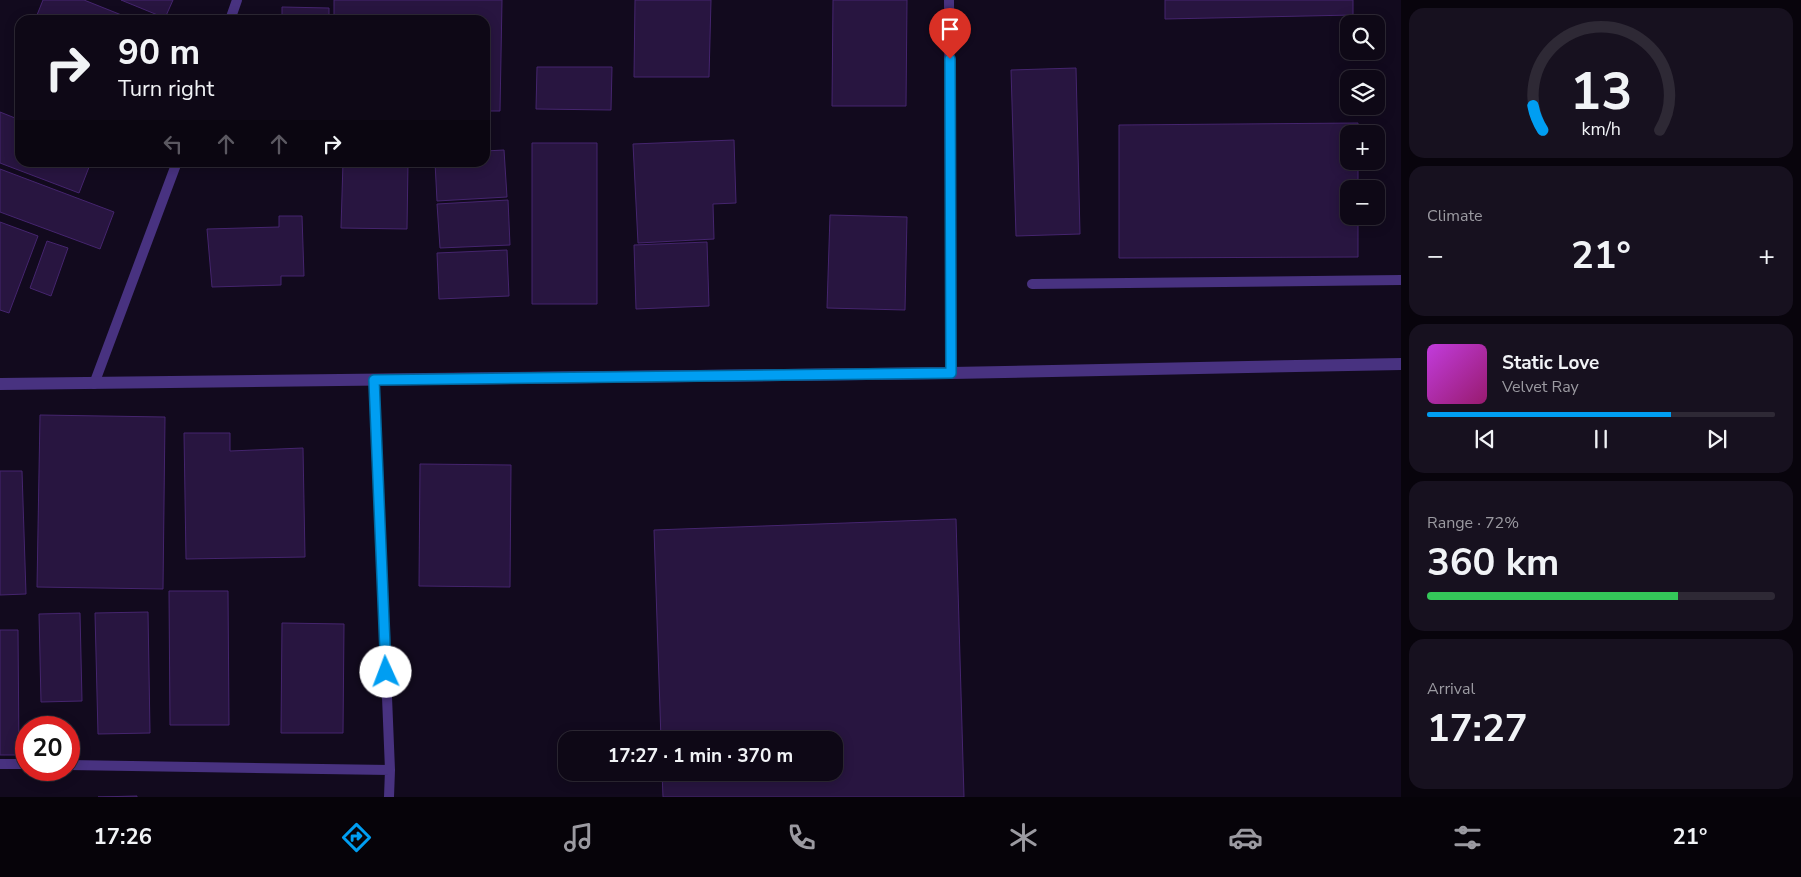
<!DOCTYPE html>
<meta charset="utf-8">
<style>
:root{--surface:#0e0816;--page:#17111f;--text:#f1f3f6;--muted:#9b9aa1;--line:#2e2935;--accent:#009ef2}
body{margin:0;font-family:"Nunito Sans",sans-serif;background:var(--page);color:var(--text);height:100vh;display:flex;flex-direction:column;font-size:19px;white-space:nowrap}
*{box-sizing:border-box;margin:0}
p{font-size:16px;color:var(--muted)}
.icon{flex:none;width:28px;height:28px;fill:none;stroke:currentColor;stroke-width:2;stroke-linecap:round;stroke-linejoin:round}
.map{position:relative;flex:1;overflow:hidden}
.side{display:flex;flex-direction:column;gap:8px;padding:8px;background:#08040c;width:400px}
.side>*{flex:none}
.top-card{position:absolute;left:15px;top:15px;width:475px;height:152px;border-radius:15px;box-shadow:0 2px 12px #0003,0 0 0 1px var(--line);background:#0e0816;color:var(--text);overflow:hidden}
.fabs{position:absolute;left:1340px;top:15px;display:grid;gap:10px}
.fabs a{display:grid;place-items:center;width:45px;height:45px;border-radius:10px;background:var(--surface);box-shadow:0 2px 12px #0003,0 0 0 1px var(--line);font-size:25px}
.speed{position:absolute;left:15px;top:716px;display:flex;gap:10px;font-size:25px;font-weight:700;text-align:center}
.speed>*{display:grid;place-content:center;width:65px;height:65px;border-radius:50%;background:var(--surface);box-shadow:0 2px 12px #0003,0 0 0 1px var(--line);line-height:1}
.speed .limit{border:8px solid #d22;background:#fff;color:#111}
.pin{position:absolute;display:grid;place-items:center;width:42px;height:42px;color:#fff;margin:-51px -21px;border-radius:50% 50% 50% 0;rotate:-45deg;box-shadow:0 0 5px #0007}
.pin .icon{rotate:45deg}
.me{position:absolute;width:55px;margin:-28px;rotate:358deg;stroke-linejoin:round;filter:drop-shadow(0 0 4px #0008)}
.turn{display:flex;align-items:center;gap:18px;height:105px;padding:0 20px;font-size:22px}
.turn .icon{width:65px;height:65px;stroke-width:2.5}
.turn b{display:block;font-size:35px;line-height:42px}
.lanes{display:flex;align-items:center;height:48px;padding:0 20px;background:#0003;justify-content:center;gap:25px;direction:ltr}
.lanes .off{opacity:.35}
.big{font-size:38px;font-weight:700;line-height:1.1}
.side .tile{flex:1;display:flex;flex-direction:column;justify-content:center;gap:8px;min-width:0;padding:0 18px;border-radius:15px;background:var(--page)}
.side .dial{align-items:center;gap:0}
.dial svg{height:130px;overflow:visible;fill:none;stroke:var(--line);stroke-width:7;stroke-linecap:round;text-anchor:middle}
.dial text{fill:var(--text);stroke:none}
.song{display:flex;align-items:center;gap:15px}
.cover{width:60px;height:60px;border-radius:8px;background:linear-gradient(135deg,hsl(290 70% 55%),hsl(320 70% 35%))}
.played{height:5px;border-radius:2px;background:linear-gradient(90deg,var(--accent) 70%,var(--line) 70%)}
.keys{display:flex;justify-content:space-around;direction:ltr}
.heat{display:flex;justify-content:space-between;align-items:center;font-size:28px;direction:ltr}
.charge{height:8px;border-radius:4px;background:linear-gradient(90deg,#34c759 72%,var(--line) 0)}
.trip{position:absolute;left:558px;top:731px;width:285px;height:50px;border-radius:15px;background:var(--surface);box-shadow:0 2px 12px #0003,0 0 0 1px var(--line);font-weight:700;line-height:50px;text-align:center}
.dock{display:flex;height:80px;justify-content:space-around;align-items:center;background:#060309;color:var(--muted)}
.dock .icon{width:35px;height:35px}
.dock .current{color:var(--accent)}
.dock b{font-size:22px;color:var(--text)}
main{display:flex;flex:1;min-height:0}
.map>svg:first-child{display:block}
.building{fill:#281540;stroke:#45256e}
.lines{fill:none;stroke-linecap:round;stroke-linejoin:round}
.service{stroke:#483280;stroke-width:10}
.tertiary{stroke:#483280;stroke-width:12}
.route-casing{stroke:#00679d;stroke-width:12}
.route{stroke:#009ef2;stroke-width:9}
</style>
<main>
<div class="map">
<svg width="1401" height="797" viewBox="0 0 1401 797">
<rect width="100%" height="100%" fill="#120a1e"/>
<path class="building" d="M43 0H84L134 20H35Z
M121 0H173L165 18Z
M334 0H502L500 111H485V20H334Z
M635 0H711L709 77H634Z
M833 0H907L906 106H832Z
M1165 0H1353V15L1165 19Z
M282 7 329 8V20H282Z
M537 67H612L611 110 536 109Z
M1076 68 1080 234 1016 236 1011 70Z
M0 112 20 120V162H91L79 193 0 163Z
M1358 123V134H1349V161H1358V189H1349V216H1358V257L1119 258V125Z
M734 140 736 203 713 204 714 239 638 243 633 144Z
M532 143H597V304H532Z
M504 150 507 197 437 201 435 162H485V151Z
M343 162H408L407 229 341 228Z
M0 169 114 212 100 249 0 212Z
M508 200 510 245 440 248 437 204Z
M830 215 907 217 905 310 827 308Z
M279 216H302L304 276H281V285L212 287 207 229 279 227Z
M0 222 38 236 9 313 0 310Z
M47 241 68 248 51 296 30 288Z
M707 242 709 306 636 309 634 245Z
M507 250 509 296 439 299 437 253Z
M40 415 165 417 163 589 37 587Z
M184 433H230V451L303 448 305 557 186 559Z
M420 464 511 465 510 587 419 586Z
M0 471H22L26 594 0 595Z
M956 519 964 797H663L662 772H834V740H661L654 530Z
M169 591H228L229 725H170Z
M148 612 150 733 98 734 95 613Z
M80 613 82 701 41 702 39 614Z
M282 623 344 624 343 733H281Z
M0 630H18L19 755H0Z
M137 796V797H98Z"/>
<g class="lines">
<path class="service" d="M949 0 951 373
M230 20 237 0
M1032 284 1401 280
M374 380 390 770
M94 384 177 162
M0 764H26
M69 765 390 770 389 797"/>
<path class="tertiary" d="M0 384 951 373 1401 364"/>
</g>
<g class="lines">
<g class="route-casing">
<path id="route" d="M386 672 374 380 951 373 950 59"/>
</g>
<use href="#route" class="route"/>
</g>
</svg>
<div class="fabs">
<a><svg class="icon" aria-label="search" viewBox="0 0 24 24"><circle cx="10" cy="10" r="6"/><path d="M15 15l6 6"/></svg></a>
<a><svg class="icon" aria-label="layers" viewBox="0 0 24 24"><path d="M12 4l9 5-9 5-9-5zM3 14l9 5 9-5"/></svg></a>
<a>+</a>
<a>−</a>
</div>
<div class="speed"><div class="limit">20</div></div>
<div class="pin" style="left:950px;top:59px;background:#d93025"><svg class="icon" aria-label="arrive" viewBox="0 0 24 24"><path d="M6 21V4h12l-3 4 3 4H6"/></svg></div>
<svg class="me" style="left:386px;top:672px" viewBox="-20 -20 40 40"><circle r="19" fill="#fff"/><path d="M0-13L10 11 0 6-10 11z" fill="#009ef2"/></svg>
<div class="trip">17:27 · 1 min · 370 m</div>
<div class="top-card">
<div class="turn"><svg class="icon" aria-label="right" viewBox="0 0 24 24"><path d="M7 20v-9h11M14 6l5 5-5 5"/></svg><div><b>90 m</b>Turn right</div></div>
<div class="lanes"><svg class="icon off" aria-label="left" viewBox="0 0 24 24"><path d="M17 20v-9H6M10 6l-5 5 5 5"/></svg><svg class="icon off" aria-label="ahead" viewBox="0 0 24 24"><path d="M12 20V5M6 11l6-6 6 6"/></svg><svg class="icon off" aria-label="ahead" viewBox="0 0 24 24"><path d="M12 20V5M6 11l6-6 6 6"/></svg><svg class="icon" aria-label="right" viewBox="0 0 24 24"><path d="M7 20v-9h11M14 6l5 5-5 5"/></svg></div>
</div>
</div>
<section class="side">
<div class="tile dial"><svg viewBox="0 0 100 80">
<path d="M14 69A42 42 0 1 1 86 69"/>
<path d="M14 69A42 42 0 0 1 8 54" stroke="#009ef2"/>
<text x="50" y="56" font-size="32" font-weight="700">13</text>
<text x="50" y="72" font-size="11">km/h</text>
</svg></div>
<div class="tile"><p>Climate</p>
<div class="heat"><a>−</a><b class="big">21°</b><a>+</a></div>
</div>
<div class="tile">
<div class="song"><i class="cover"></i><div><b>Static Love</b><p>Velvet Ray</p></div></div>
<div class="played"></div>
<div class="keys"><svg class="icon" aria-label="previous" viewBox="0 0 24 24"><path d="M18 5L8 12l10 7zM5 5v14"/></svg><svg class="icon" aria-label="pause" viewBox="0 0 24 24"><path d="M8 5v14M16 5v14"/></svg><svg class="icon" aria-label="next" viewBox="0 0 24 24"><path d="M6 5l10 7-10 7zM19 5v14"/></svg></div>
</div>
<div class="tile"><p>Range · 72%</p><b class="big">360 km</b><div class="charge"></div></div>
<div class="tile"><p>Arrival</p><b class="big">17:27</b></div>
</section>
</main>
<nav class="dock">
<b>17:26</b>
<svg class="icon current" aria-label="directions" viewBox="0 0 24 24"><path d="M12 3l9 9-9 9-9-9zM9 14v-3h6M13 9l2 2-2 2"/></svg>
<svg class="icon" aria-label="music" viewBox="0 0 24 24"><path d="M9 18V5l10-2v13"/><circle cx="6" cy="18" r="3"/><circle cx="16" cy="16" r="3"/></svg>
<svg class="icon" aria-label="phone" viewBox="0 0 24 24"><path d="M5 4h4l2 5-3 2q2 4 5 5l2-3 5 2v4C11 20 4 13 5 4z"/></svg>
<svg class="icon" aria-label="climate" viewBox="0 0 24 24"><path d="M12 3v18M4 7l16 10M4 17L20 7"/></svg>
<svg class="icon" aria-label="car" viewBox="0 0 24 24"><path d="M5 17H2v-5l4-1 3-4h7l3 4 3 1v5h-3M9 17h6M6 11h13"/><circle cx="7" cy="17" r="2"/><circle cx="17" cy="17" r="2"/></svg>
<svg class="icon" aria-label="filters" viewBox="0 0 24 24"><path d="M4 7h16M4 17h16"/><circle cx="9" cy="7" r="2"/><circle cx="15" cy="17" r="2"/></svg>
<b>21°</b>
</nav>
